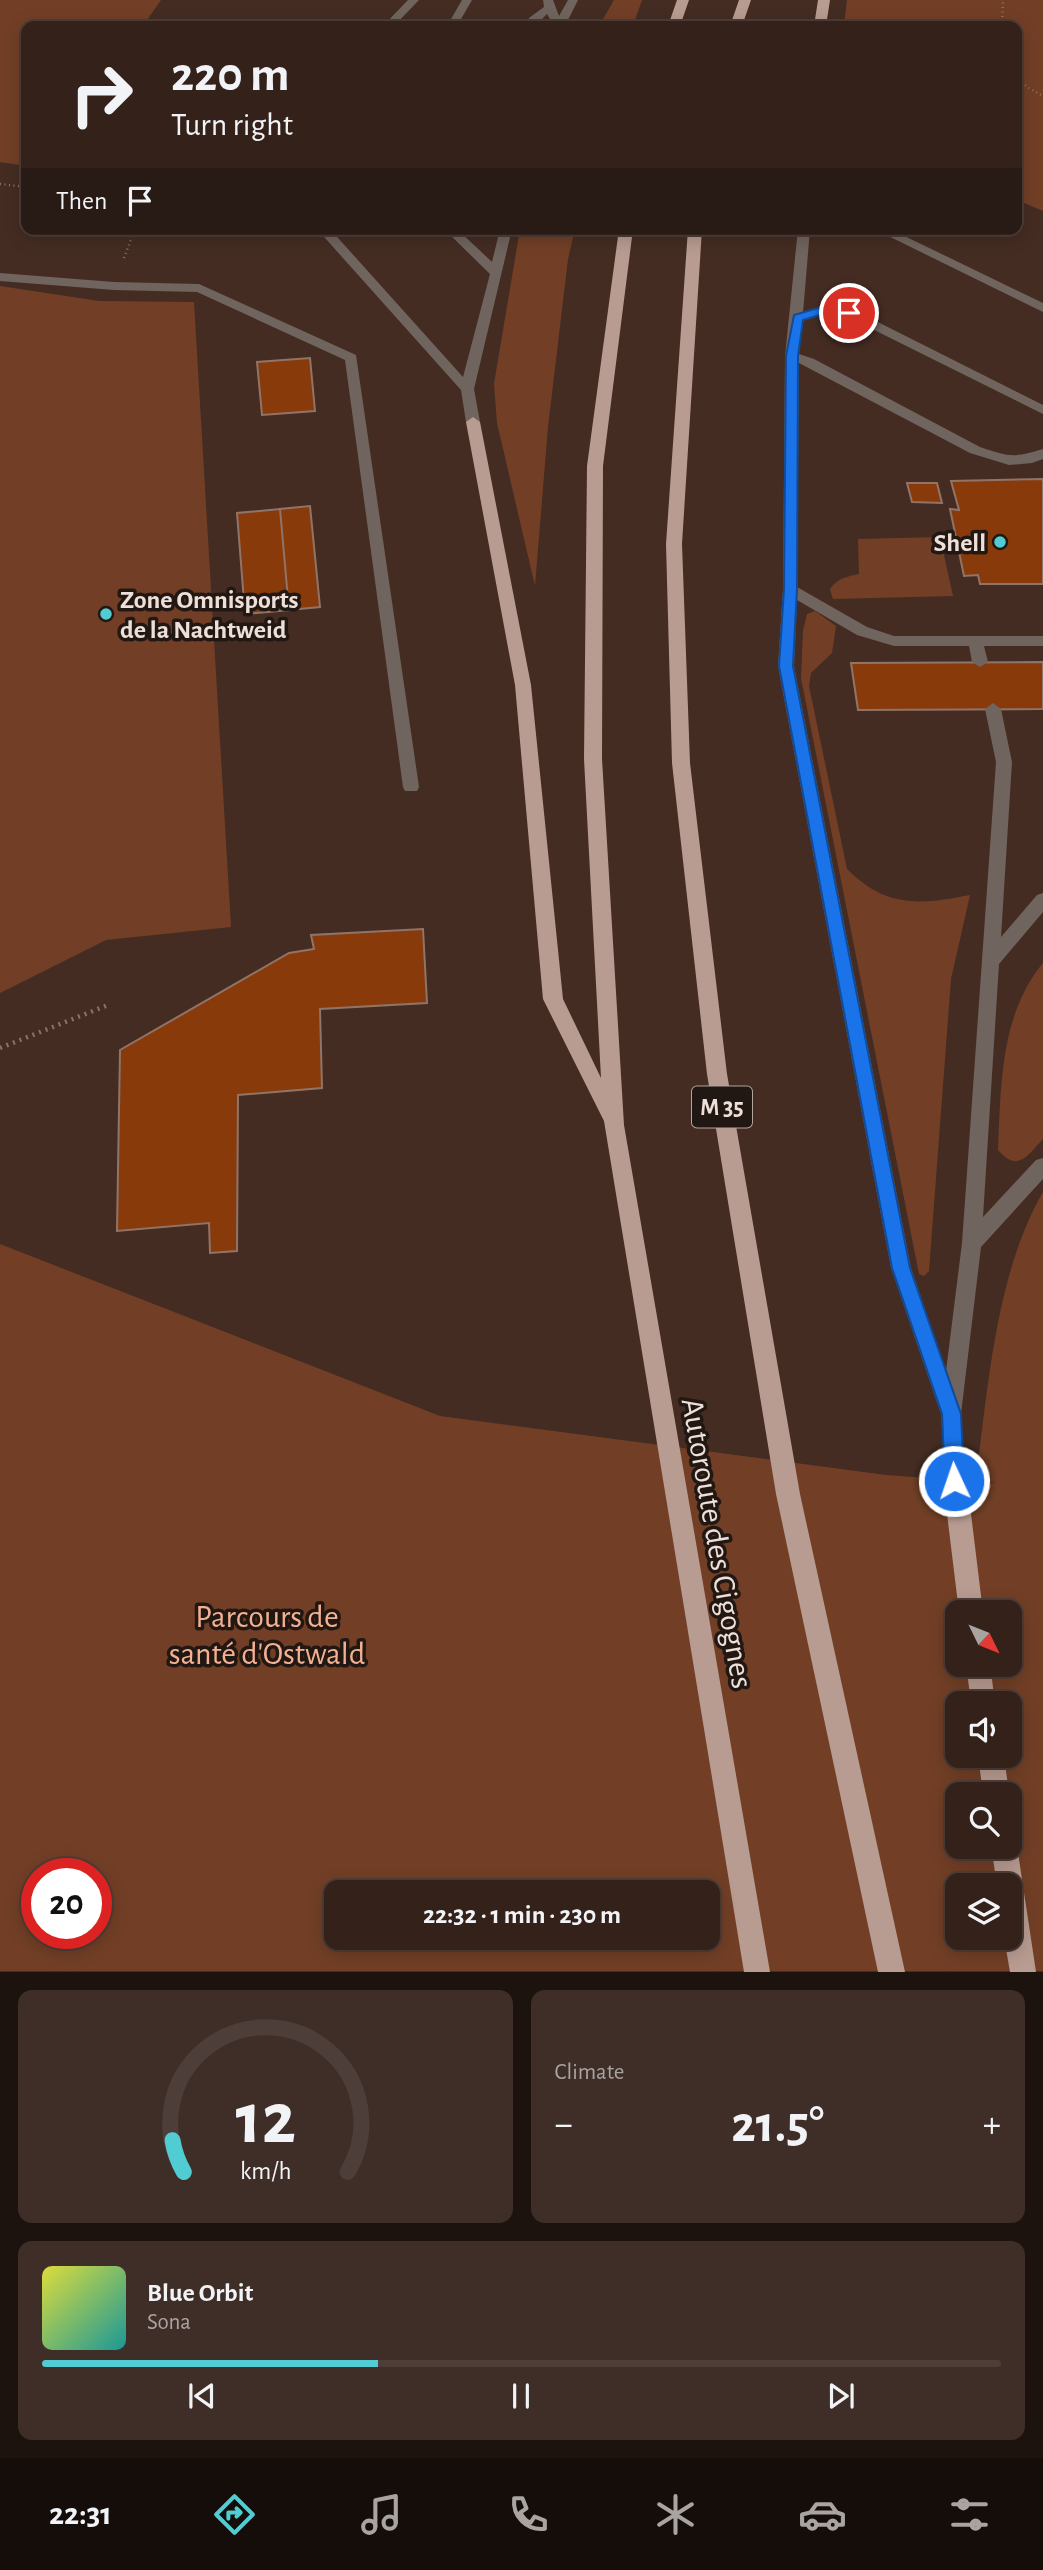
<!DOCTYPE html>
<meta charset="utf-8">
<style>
:root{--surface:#33211a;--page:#3e2e27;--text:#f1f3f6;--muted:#a9a3a2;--line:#4e3e39;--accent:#51ccd2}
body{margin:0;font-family:"Alegreya Sans",sans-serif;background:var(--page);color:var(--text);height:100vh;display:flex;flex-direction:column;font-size:26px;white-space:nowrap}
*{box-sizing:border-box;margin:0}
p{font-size:23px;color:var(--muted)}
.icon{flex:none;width:38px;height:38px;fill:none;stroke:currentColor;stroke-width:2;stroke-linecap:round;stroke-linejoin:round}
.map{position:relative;height:1972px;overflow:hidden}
.panel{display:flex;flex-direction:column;gap:18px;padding:18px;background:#1c120e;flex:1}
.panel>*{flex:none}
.hud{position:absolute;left:21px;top:21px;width:1001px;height:214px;border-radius:14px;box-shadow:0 4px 18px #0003,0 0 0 2px var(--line);background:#33211a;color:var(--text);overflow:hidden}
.needle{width:46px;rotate:133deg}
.controls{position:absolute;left:945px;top:1600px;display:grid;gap:14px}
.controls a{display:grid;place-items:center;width:77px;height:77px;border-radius:14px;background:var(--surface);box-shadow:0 4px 18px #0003,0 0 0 2px var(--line);font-size:35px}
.speed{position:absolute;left:21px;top:1858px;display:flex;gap:14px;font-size:35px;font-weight:700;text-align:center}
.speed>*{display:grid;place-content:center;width:91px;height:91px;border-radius:50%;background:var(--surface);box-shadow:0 4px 18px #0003,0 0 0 2px var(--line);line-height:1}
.speed .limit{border:10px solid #d22;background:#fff;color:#111}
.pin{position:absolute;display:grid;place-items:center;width:60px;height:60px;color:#fff;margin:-30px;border:4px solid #fff;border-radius:50%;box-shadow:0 2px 7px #0007}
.me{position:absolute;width:77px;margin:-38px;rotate:357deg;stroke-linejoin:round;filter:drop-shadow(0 0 5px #0008)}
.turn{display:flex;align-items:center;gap:24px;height:147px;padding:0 35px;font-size:32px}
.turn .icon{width:91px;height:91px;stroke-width:2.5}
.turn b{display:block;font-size:49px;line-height:60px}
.then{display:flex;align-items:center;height:66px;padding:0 35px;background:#0003;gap:14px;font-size:26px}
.big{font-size:52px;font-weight:700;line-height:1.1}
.panel .card{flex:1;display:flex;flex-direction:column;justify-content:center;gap:10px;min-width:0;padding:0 24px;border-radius:14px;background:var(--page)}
.panel .dial{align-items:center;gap:0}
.dial svg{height:182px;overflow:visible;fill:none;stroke:var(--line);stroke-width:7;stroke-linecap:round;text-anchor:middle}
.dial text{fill:var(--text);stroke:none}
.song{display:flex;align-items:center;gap:21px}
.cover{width:84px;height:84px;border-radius:10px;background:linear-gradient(135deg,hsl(60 70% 55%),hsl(180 70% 35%))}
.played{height:7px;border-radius:4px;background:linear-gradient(90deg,var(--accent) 35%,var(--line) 35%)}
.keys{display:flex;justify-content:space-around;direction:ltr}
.heat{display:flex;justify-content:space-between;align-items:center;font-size:38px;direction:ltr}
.panel .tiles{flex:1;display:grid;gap:18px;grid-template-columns:1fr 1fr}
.card:last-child{grid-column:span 2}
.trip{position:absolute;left:324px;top:1880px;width:396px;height:70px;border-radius:14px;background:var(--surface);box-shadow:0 4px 18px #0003,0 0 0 2px var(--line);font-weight:700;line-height:70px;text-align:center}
.dock{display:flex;height:112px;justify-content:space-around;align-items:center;background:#140d0a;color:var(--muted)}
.dock .icon{width:49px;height:49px}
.dock .selected{color:var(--accent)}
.dock b{font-size:32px;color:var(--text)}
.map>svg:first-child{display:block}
.green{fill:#723f26;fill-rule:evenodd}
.building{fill:#883a0b;stroke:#907468;stroke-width:2}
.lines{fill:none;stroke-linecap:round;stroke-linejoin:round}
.path-far1{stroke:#87736a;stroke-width:2.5;stroke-dasharray:1 3.5;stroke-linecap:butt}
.path{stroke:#87736a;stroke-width:4.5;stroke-dasharray:2 5;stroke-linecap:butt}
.service{fill:#70645e;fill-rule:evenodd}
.trunk{fill:#b89c91;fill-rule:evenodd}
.route{fill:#1a73e8;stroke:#114b97;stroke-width:2}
.poi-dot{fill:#51ccd2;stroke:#221813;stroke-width:2.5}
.labels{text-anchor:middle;stroke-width:7;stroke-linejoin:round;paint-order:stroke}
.shield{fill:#221813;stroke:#b1a39d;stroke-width:2}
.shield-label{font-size:24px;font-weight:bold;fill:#eedfd8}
.poi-label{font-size:26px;font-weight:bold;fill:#eedfd8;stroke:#221813;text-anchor:end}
.near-street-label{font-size:32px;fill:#eedfd8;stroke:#221813}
.near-park-label{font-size:32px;fill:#f4b192;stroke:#221813}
</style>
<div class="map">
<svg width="1043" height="1972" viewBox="0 0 1043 1972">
<rect width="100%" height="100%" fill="#442c22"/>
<path class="green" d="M0 0H161L143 26H26V166L0 162Z
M614 0H642L633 26H599Z
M847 0H1043V211L1017 200V26H844Z
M520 229H575L568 259 548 427 535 586 497 423 494 384Z
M0 286 99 301 194 302 231 927 106 940 0 993Z
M940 537 953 596 833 599 830 589C838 578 846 577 859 574L858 539Z
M815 611 836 626 832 653 811 673 809 686 847 869C886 908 920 905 970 895L951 979 929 1271 924 1276 919 1274 801 678 803 631 807 614Z
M1043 963V1139C1027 1156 1018 1173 998 1150 1001 1086 1000 1015 1043 963Z
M1043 1192V1971H0V1244L440 1416 886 1475 995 1483 976 1479C988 1387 996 1273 1043 1192ZM957 1612H1010V1664H957ZM957 1703H1010V1755H957ZM957 1794H1010V1846H957ZM37 1874H96V1934H37ZM957 1885H1010V1937H957ZM336 1892H707V1937H336Z"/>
<path class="building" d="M310 358 315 411 262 415 257 362Z
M1043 479V584H980L978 575 964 576 950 509 959 510 951 481Z
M907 483H937L942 503 912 502Z
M310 506 320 607 289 610 280 509Z
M280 509 289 610 245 614 237 513Z
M1043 662V709L858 710 851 663Z
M423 929 427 1003 320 1009 322 1088 238 1095 237 1251 210 1253 209 1223 117 1231 120 1050 289 953 314 949 311 935Z"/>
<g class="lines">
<path class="path-far1" d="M1002 26 1003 0
M1017 74 1027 87 1043 96
M0 184 26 187
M124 258 135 229"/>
<path class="path" d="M0 1048 108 1005"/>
<path class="service" d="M408 0H419L394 26H383Z
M462 0H472L457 26H447Z
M543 0H553L559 16 568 0H578L565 26H554L547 14 535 26H525L529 18 544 7Z
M317 229H330L463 377 490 274 444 229H457L492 262 500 229H512L474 389 480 422 478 425 473 426 466 422 461 390Z
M798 229H810L803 313 825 306 854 310 1043 405V414L846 316 826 314 802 321 799 354 814 359 980 447C1010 457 1013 458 1043 449V459L1032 463 1009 465 970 453 799 363 797 587 867 627 894 636H1043V646H984L988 662 980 667 972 662 969 646H894L857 635 797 600 794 666 911 1268 946 1371 962 1243 996 762 985 709 993 703 1001 709 1012 762 1001 937 1037 895 1043 893V912L999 964 983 1217 1036 1160 1043 1158V1179L981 1247 961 1414 965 1481 962 1488 955 1491 948 1488 945 1481 941 1414 891 1268 778 666 783 589 785 356Z
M874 229H890L1043 303V312Z
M0 273 114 282 199 284 356 355 419 787 417 791H405L403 787 345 360 197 292 114 290 0 281Z"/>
<path class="trunk" d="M677 0H689L680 26H668Z
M739 0H751L742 26H730Z
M818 0H830L826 26H814Z
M619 229H633L603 466 602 759 624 1125 770 1972H744L604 1121 543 999 515 685 466 422 473 417 480 422 531 685 563 999 601 1078 584 759 587 466Z
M688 229H702L682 544 690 763 727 1074 800 1494 905 1972H878L776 1494 707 1074 672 763 666 544Z
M955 1470 963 1473 967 1481 983 1612H959L943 1481 947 1473Z
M966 1664H990L995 1703H971Z
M978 1755H1004L1009 1794H983Z
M1010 1835 1017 1846 1036 1972H1010L1004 1937H1010V1885H997L991 1846H1010Z"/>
</g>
<path class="route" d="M825 306 855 313 849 317 826 313 803 320 798 356 797 589 793 666 910 1268 961 1414 964 1481 961 1487 954 1490 948 1487 945 1481 942 1414 892 1268 779 666 784 589 786 356 794 315Z"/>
<g class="poi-dot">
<circle cx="1000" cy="542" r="7"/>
<circle cx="106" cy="614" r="7"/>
</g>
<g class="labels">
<rect class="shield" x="692" y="1086.5" width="60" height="41" rx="5"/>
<g class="shield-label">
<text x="722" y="1115">M 35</text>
</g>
<g class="poi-label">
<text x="986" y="551">Shell</text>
<text x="120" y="608" text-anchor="start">Zone Omnisports<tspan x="120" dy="30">de la Nachtweid</tspan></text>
</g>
<g class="near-street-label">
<text transform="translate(718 1543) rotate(80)" y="11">Autoroute des Cigognes</text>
</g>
<g class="near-park-label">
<text x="267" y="1627">Parcours de<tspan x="267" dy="37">santé d'Ostwald</tspan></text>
</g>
</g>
</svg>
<div class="controls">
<a><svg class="needle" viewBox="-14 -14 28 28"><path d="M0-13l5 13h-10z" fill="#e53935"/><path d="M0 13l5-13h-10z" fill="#a9a3a2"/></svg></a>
<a><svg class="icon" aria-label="sound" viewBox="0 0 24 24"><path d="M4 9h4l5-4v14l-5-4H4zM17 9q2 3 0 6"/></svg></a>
<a><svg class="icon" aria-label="search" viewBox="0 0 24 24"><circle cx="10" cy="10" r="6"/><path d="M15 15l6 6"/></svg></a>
<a><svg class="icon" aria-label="layers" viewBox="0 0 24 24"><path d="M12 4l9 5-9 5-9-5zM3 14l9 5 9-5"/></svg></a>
</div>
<div class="speed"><div class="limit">20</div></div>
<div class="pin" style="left:849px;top:313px;background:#d93025"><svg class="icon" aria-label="arrive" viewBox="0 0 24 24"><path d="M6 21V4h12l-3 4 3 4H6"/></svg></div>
<svg class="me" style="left:954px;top:1481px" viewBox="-20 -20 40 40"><circle r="17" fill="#1a73e8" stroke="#fff" stroke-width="3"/><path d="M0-11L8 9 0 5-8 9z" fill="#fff"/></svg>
<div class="trip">22:32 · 1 min · 230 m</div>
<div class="hud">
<div class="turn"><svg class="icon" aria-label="right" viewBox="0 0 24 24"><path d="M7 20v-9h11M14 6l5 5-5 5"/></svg><div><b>220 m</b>Turn right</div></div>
<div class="then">Then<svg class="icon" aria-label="arrive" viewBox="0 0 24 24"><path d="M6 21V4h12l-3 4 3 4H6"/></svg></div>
</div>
</div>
<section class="panel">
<div class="tiles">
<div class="card dial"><svg viewBox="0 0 100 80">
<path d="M14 69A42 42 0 1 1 86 69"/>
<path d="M14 69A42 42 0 0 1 9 55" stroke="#51ccd2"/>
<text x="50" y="56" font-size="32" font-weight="700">12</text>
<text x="50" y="72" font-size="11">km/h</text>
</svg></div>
<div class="card"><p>Climate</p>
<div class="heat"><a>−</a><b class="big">21.5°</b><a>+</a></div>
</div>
<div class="card">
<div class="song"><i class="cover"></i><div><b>Blue Orbit</b><p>Sona</p></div></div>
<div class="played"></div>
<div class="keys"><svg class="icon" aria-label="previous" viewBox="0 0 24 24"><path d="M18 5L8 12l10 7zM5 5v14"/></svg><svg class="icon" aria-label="pause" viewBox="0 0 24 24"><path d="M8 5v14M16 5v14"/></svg><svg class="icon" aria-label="next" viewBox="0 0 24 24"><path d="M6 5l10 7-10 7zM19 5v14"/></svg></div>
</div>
</div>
</section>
<nav class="dock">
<b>22:31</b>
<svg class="icon selected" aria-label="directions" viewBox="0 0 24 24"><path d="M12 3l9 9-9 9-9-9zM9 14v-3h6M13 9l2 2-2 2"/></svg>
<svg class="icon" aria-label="music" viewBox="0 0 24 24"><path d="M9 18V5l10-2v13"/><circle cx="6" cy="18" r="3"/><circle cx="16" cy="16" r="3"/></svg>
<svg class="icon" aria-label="phone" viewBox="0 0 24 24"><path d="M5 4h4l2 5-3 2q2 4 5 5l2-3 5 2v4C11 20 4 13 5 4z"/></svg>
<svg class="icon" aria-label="climate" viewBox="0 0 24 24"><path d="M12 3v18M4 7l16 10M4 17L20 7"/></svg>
<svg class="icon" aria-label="car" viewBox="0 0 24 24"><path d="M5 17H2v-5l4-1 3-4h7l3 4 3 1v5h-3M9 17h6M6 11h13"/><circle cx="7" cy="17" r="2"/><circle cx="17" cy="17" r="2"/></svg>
<svg class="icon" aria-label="filters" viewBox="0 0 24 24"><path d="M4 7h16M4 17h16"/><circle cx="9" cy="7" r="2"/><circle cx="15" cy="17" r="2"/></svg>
</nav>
